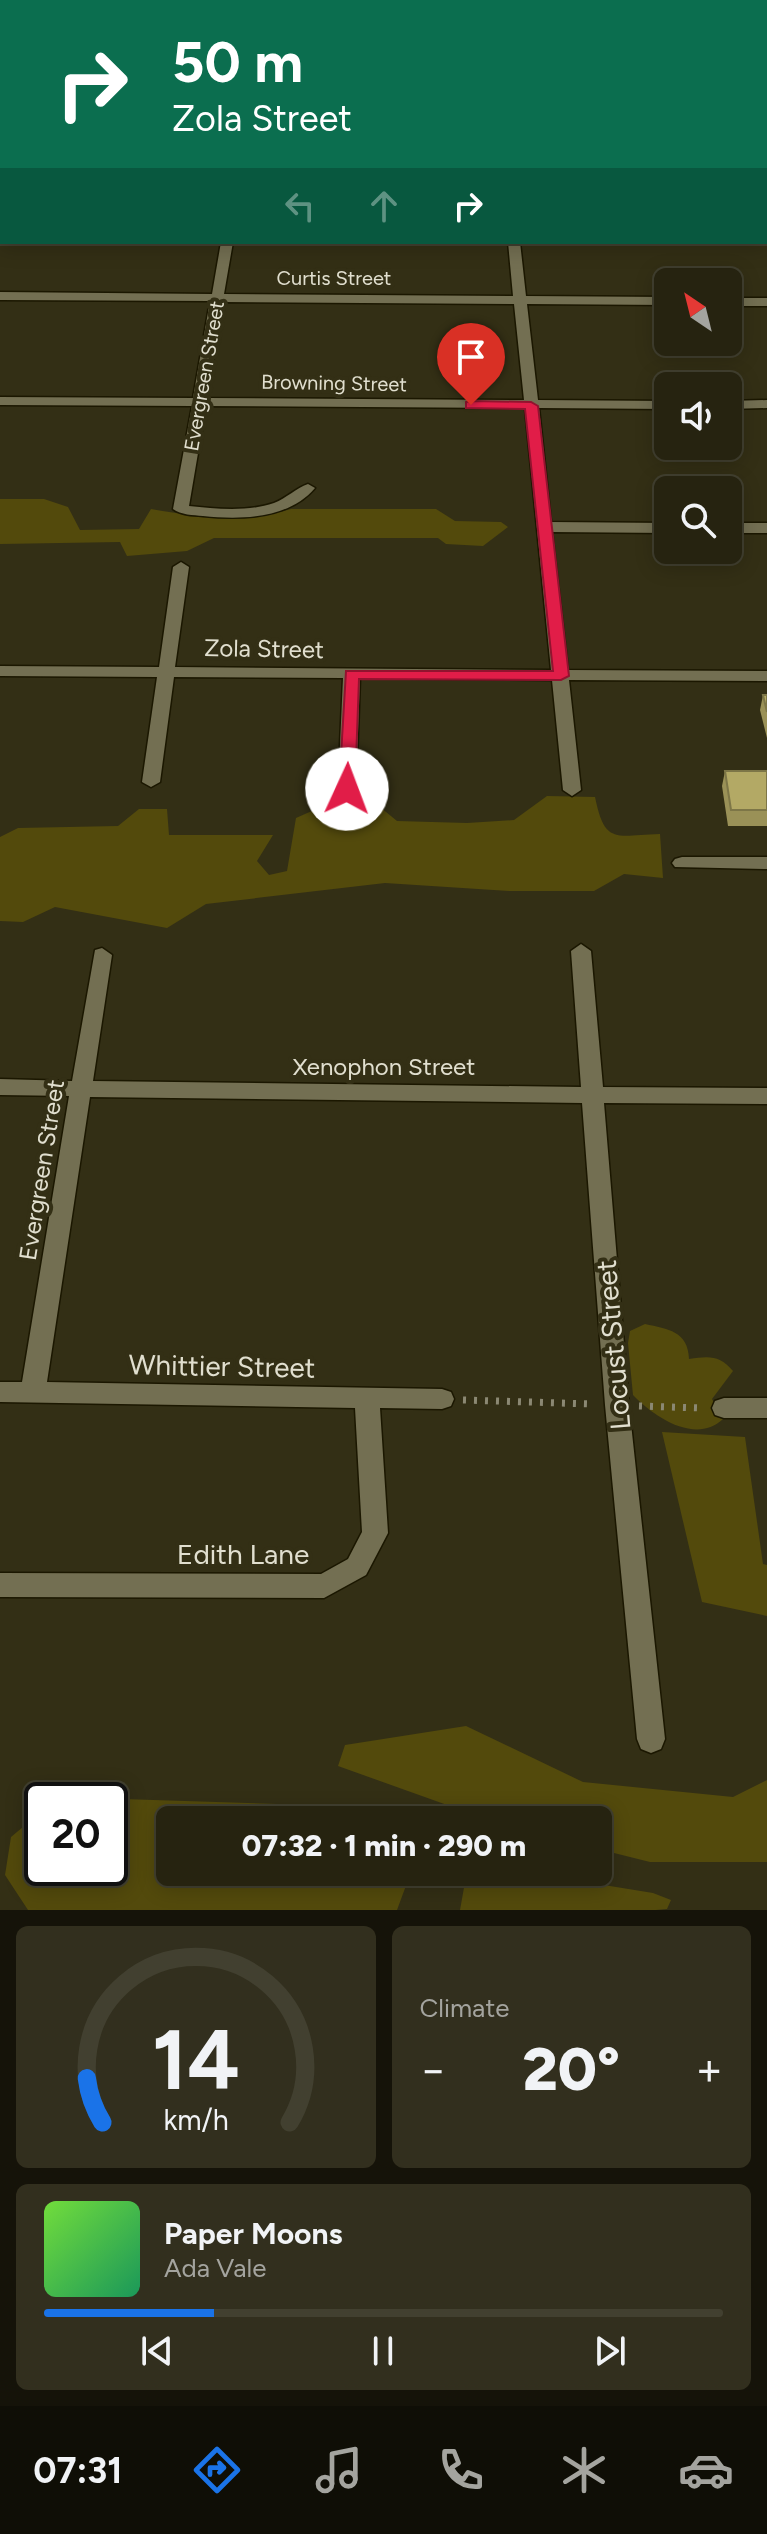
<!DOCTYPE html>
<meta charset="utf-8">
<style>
:root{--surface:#262310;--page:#322f1e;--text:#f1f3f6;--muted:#a4a49f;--line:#424030;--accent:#1a73e8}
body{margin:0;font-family:Figtree,sans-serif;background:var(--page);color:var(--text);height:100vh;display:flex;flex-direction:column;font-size:30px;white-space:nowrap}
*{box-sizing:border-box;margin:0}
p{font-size:26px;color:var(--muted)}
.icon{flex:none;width:44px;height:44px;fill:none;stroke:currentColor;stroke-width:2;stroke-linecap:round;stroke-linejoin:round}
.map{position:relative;height:1910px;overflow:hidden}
.panel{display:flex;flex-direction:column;gap:16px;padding:16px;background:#151309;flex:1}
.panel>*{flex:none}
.guide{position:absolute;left:0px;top:0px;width:768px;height:244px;box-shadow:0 4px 20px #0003,0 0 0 2px var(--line);background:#0b6e4f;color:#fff;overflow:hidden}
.needle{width:52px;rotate:325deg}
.fabs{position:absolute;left:654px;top:268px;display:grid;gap:16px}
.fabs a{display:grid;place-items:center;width:88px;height:88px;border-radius:12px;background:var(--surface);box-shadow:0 4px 20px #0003,0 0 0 2px var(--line);font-size:40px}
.speed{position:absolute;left:24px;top:1782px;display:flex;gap:16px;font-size:40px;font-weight:700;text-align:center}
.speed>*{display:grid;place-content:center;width:104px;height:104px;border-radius:50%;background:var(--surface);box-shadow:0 4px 20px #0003,0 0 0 2px var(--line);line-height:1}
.speed .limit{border:4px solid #111;border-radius:12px;background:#fff;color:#111}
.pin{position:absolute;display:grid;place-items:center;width:68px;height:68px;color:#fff;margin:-82px -34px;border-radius:50% 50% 50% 0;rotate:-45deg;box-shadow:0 0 8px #0007}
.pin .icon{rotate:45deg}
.me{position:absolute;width:88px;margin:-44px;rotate:2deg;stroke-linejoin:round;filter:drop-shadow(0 0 6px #0008)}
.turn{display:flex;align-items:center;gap:28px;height:168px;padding:0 40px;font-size:36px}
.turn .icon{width:104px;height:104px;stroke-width:2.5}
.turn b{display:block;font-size:56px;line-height:68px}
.lanes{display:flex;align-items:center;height:76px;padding:0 40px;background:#0003;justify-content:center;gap:40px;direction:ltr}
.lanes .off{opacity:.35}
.big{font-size:60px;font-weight:800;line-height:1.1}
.panel .card{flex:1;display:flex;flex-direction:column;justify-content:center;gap:12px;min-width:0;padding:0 28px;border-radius:12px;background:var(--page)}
.panel .dial{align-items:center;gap:0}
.dial svg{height:208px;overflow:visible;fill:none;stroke:var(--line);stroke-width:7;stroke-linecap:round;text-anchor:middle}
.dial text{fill:var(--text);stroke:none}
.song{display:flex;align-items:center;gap:24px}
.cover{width:96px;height:96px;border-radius:12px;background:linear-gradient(135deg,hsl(100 70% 55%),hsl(150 70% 35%))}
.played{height:8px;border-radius:4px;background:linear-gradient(90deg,var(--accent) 25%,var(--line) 25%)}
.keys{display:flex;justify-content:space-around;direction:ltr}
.heat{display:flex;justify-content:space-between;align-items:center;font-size:44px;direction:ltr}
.panel .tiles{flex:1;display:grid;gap:16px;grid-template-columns:1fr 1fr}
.card:last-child{grid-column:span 2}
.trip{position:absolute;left:156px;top:1806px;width:456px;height:80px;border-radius:12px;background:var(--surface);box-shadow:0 4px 20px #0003,0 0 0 2px var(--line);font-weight:800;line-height:80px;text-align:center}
.menu{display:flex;height:128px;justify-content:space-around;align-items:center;background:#0f0e06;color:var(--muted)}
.menu .icon{width:56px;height:56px}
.menu .on{color:var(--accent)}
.menu b{font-size:36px;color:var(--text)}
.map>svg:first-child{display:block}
.green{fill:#534a0c}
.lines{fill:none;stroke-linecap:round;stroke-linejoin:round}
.minor-casing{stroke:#1b1700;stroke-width:3}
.major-casing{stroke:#1b1700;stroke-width:3}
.path{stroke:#8b8873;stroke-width:7;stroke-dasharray:3 8;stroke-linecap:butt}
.minor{fill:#736f52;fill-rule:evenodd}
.major{fill:#8694b4;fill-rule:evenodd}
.wall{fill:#9a9157}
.building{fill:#b3a965;stroke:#7d7647;stroke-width:2}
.route{fill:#e11d48;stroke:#92132f;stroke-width:2}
.labels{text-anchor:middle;stroke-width:8;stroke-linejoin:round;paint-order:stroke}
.far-street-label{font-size:20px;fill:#e1dfcf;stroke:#332f15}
.street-label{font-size:24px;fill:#e1dfcf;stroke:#332f15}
.near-street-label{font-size:28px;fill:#e1dfcf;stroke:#332f15}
</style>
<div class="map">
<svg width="767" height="1910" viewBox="0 0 767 1910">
<rect width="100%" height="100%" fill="#332f15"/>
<path class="green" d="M0 499H44L68 507 80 530 139 529 151 509C198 517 244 523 291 509H436L455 521 501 522 508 527 483 546 446 544 438 538H214L187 551 127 556 120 542 0 544Z
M547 796 595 797C605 846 616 835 660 834L663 878 624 874 594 891H509L385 883 206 904 167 928 55 907 23 922 0 921V837L18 828 118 826 139 809H167L169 835H273L257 861 269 875 287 871 296 818 339 799 380 807 397 821 467 823 514 820Z
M645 1324C668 1329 688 1331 689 1359 709 1356 720 1355 733 1371L712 1399 723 1419C696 1445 654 1417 633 1395L628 1343 630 1331Z
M662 1432 745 1437 763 1564 767 1565V1616L702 1602Z
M466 1726 583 1782 733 1797 767 1780V1862H650L598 1849V1820H489L338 1766 345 1745Z
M59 1797 339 1806 358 1820H170V1872H411L397 1910H28L5 1875 11 1837 42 1811V1868H110V1800H55Z
M479 1872H524L653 1893 671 1900 667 1909 656 1910H460L465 1882Z"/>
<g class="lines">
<g class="minor-casing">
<path id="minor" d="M262 0H272V2H262Z
M490 0H500V2H490Z
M0 7H2V13H0Z
M0 64H2V70H0Z
M0 90H2L0 101Z
M0 130H2V136H0Z
M0 204H2V212H0Z
M766 209H767V217H766Z
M221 242H233L224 294 513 296 508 242H520L526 296 668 297V305L527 304 538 400 668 401V409L539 408 551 522 668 523V533L552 532 568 670 767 671V681L569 680 581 790 572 796 563 790 552 680 360 678 356 789 347 795 338 789 343 678 174 677 160 782 151 787 142 782 157 677 0 676V666L159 667 173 567 181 562 189 567 175 667 551 670 525 408 206 406 189 506C216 509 248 512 274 503 287 498 296 488 308 484L315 488C289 519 241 520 203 516 193 515 181 515 173 509L192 406 0 405V397L193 398 210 301 0 300V292L212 294ZM223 302 514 304 524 400 207 398Z
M728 298H767V306H728Z
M767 400V408L728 409V401Z
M728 523H767V533H728Z
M682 857H767V869L675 867 672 863 675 859Z
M581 944 591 951 603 1087 767 1088V1104L604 1103 629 1405 665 1739 661 1749 651 1753 641 1749 637 1739 605 1405 582 1103 90 1097 47 1382 442 1389 451 1392 454 1399 451 1406 442 1409 380 1408 388 1533 366 1575 324 1598 0 1597V1573L321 1574 348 1559 362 1532 355 1408 0 1402V1382H22L69 1096 0 1095V1079L72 1081 95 950 102 948 112 955 93 1081 581 1087 571 951Z
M724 1398H767V1418H724L715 1415 712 1408 715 1401Z"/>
</g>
<g class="major-casing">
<path id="major" d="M723 0H733L734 2H724Z
M766 73H767V80H766Z
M766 139H767V148H766Z"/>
</g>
<path class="path" d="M463 1400 593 1404
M639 1406 701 1408"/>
<use href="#minor" class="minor"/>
<use href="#major" class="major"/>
</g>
<path class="wall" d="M763 695H767V738L760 710Z
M725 771H767V826H728L722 786Z"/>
<path class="building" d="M763 695H767V712Z
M725 771H767V810H731Z"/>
<path class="route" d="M471 401 531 402 538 406 569 676 561 680 359 679 355 789 353 793H341L339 789 346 671H553L525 409 466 408V402Z"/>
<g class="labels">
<g class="far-street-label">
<text x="334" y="285">Curtis Street</text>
<text transform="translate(204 376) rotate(-80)" y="7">Evergreen Street</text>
<text transform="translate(334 383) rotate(1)" y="7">Browning Street</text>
</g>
<g class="street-label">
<text transform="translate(264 649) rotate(1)" y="8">Zola Street</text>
<text x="384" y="1075">Xenophon Street</text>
<text transform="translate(42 1170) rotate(-81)" y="8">Evergreen Street</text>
</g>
<g class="near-street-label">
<text transform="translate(613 1345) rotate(-95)" y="10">Locust Street</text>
<text transform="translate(222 1366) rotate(1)" y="10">Whittier Street</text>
<text x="243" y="1564">Edith Lane</text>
</g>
</g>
</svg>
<div class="fabs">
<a><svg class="needle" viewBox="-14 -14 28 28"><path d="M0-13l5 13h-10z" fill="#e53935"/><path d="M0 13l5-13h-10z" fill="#a4a49f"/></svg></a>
<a><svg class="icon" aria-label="sound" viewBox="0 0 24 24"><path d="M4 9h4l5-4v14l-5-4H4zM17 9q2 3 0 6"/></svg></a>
<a><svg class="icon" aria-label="search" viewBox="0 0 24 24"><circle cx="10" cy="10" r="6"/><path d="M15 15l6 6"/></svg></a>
</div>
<div class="speed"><div class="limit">20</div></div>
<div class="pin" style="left:471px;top:405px;background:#d93025"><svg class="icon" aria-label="arrive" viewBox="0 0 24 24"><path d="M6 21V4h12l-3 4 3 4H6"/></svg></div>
<svg class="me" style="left:347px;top:789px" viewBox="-20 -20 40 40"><circle r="19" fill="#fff"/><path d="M0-13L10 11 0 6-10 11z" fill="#e11d48"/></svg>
<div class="trip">07:32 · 1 min · 290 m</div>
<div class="guide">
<div class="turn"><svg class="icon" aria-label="right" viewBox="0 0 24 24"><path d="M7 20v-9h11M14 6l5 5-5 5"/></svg><div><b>50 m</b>Zola Street</div></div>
<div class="lanes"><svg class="icon off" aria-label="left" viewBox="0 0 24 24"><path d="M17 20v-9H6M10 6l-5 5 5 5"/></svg><svg class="icon off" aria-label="ahead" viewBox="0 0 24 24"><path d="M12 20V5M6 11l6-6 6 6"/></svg><svg class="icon" aria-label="right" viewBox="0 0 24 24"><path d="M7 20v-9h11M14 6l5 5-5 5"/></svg></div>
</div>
</div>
<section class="panel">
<div class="tiles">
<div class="card dial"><svg viewBox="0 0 100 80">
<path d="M14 69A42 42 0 1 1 86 69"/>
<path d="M14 69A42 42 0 0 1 8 52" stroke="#1a73e8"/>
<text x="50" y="56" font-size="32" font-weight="700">14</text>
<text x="50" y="72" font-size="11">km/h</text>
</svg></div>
<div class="card"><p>Climate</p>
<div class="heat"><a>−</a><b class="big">20°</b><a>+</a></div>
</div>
<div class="card">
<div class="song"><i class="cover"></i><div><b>Paper Moons</b><p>Ada Vale</p></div></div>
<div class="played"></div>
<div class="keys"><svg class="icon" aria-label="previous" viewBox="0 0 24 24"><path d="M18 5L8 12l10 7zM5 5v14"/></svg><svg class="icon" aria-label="pause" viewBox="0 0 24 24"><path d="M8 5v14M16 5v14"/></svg><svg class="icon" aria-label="next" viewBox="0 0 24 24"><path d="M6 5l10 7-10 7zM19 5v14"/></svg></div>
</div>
</div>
</section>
<nav class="menu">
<b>07:31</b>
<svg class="icon on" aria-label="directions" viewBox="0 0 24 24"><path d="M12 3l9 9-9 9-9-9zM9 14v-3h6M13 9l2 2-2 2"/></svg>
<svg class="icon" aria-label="music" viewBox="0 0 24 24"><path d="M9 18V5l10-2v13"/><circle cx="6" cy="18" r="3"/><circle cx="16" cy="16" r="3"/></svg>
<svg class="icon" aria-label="phone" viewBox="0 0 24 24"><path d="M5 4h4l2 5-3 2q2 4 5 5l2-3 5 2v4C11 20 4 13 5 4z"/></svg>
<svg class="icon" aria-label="climate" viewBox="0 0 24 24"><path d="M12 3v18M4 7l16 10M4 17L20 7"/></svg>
<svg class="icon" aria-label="car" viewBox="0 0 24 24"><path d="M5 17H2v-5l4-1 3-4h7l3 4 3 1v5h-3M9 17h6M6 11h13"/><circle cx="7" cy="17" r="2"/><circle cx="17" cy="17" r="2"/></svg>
</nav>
